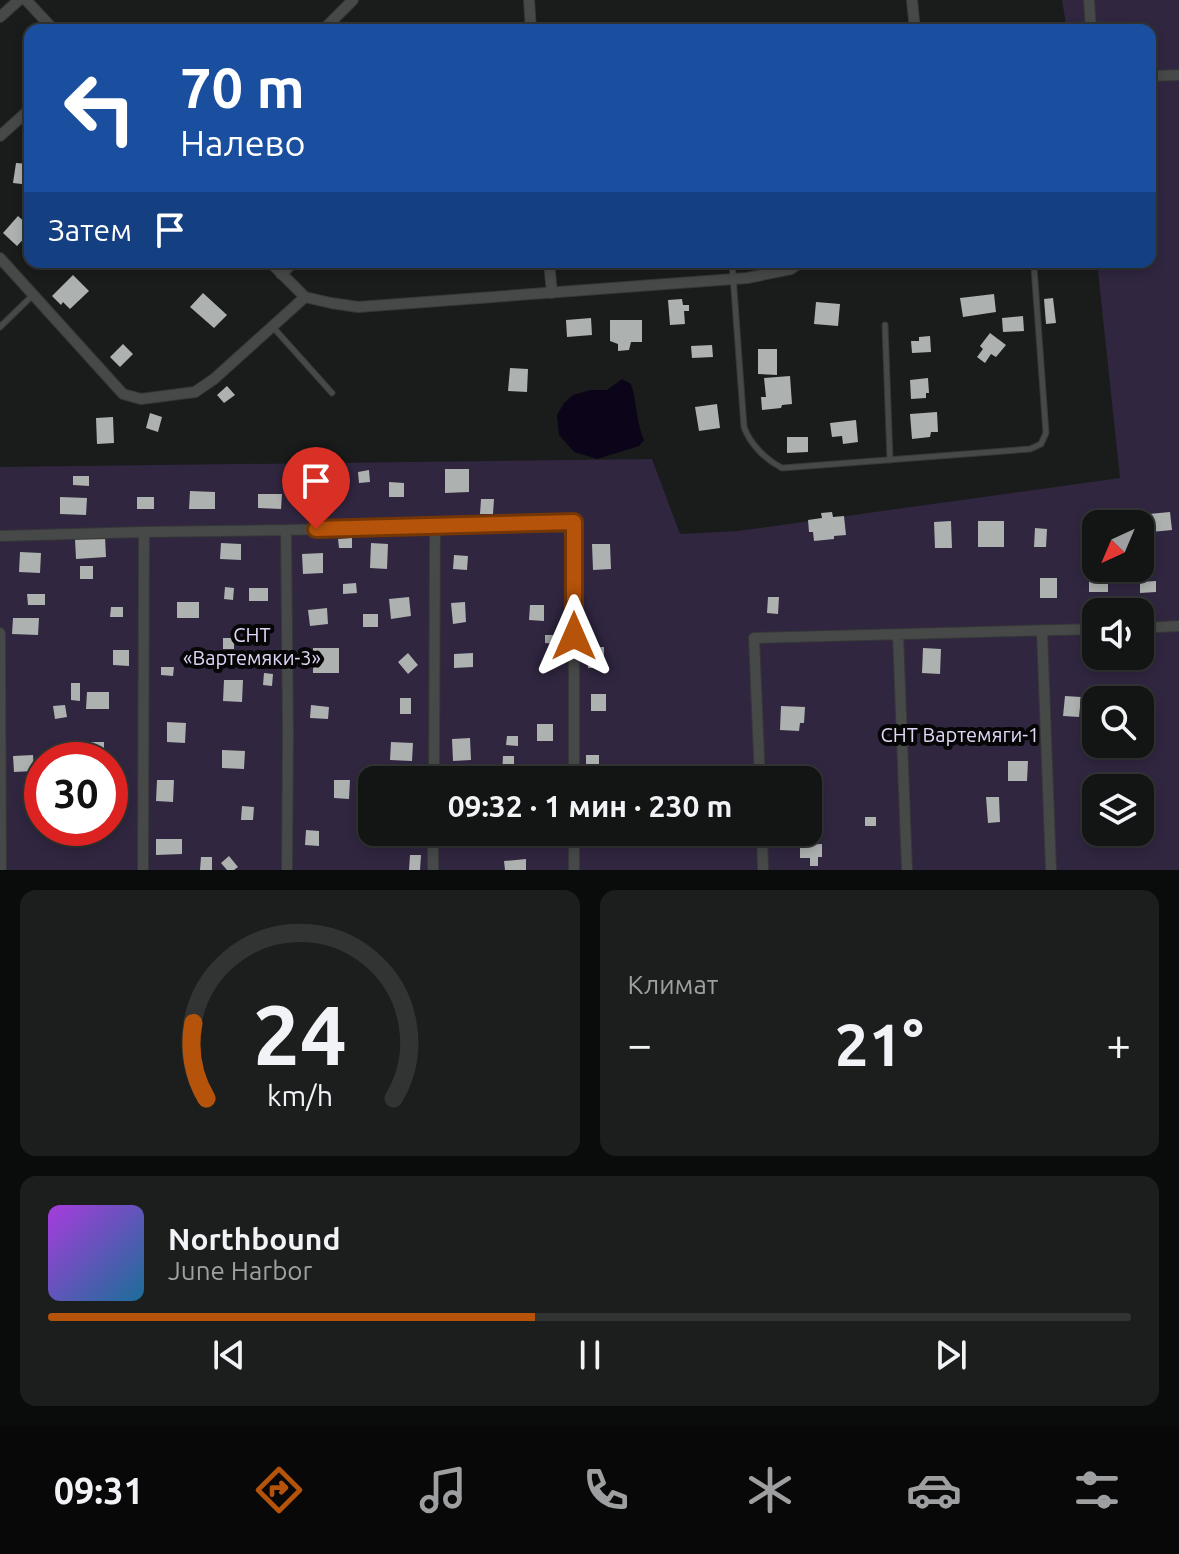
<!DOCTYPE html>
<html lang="ru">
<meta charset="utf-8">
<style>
:root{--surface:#131514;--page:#1c1e1d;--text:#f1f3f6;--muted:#9d9fa0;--line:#323434;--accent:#b45309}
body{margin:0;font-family:Ubuntu,sans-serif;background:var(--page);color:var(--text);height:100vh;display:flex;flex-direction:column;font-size:30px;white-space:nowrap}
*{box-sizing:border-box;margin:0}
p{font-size:26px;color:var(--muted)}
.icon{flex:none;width:44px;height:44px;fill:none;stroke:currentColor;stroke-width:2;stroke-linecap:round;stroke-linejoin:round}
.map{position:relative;height:870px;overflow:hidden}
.panel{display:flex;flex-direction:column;gap:20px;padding:20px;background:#0a0c0b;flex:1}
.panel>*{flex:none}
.top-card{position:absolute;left:24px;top:24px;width:1132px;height:244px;border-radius:16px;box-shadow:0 4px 12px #0003,0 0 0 2px var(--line);background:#1a4fa0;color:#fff;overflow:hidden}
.needle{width:52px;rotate:224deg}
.tools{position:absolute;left:1082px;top:510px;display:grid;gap:16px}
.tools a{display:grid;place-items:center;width:72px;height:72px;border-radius:16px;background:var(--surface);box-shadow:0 4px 12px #0003,0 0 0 2px var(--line);font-size:40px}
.speed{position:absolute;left:24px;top:742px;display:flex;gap:16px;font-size:40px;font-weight:700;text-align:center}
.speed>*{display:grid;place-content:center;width:104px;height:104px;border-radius:50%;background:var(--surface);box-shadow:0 4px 12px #0003,0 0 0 2px var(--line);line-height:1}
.speed .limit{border:12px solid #d22;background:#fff;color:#111}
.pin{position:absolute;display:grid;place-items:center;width:68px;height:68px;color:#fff;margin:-82px -34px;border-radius:50% 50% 50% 0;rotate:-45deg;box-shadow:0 0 8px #0007}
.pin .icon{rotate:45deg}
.me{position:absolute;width:88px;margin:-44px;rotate:0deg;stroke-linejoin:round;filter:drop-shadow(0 0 6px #0008)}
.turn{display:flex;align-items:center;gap:28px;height:168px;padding:0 24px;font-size:36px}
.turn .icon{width:104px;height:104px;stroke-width:2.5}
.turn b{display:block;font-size:56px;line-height:68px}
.then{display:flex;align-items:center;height:76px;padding:0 24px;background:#0003;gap:16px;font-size:30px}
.big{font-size:60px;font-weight:700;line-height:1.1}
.panel .widget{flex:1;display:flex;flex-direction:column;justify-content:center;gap:12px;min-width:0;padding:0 28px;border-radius:16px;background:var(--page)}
.panel .dial{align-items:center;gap:0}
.dial svg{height:208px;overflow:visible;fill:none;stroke:var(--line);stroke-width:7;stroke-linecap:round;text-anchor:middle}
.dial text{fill:var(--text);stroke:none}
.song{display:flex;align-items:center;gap:24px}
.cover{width:96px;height:96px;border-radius:12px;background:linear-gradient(135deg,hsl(280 70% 55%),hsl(200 70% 35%))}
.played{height:8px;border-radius:4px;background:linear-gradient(90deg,var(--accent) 45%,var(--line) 45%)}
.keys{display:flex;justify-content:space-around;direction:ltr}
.heat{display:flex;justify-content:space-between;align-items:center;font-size:44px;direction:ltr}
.panel .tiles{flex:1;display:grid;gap:20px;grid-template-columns:1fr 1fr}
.widget:last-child{grid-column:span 2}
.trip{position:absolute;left:358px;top:766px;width:464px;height:80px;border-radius:16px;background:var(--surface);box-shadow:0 4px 12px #0003,0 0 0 2px var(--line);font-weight:700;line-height:80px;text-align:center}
.dock{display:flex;height:128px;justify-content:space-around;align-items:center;background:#080808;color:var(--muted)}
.dock .icon{width:56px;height:56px}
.dock .selected{color:var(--accent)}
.dock b{font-size:36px;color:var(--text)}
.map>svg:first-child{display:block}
.green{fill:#302640;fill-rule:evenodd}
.water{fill:#0c0418}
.building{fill:#adb1af}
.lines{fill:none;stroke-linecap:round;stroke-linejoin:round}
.service-casing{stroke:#363837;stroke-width:7}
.minor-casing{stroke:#363837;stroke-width:12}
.service{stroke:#464948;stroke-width:5}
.minor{stroke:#464948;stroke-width:10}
.route-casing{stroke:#753606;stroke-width:20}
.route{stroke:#b45309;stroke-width:14}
.labels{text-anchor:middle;stroke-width:8;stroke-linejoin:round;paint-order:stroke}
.park-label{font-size:20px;fill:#e2d7f8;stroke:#060606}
</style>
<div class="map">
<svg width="1179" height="870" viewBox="0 0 1179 870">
<rect width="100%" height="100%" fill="#191c1b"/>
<path class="green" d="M1062 0H1179V870H0V467L652 459 680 534 738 531 1120 478 1097 262H1150V30H1067ZM1096 524H1140V568H1096ZM1096 612H1140V656H1096ZM1096 700H1140V744H1096ZM42 760H110V828H42ZM372 780H808V832H372ZM1096 788H1140V832H1096Z"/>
<path class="water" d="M622 379 631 384C637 403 636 422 644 440L639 446 597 459 574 452 559 435 557 415 564 403 573 395 590 390H607Z"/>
<path class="building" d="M681 25V30H643V28Z
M16 163 30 164V185L13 183Z
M18 216 30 227V232L17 246 3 233Z
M73 275 89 291 70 309 63 302 61 305 52 296Z
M203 293 227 315 214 328 190 307Z
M994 294 996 312 963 317 960 298Z
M1053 298 1056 323 1046 324 1044 299Z
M682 299 683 305H689V311H684L685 324 670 325 668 300Z
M816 302 840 304 838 326 814 324Z
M1023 316 1024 331 1003 332 1002 318Z
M591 318 592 335 567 337 566 320Z
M610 320H642V342H631L629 350 618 351V344L610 341Z
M990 333 1006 345 996 357 991 354 985 363 977 357 983 349 980 346Z
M930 336 931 352 912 353 911 341H919V337Z
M123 344 133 354 120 367 110 357Z
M712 345 713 357 692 358 691 346Z
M758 349H777V375L758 374Z
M510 368 528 369 527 392 508 391Z
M790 376 792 404 782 405 781 408 762 410 761 397H766L764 378Z
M928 378 929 393H926V398L911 399 910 380Z
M227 386 235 395 224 403 217 395Z
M717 404 720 428 699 431 695 407Z
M937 412 938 432H931L930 437 912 439 910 414Z
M150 413 162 417 158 432 146 428Z
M113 417 114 443 97 444 96 418Z
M856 420 858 442 843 444 842 436 832 437 830 423Z
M787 437H808V452L787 453Z
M445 469H469V492L445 493Z
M369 470 370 482 359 483 358 472Z
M73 476H89V486L73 485Z
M289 477H306V487L290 488Z
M389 482 404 483V497H389Z
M190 491 215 492V509H189Z
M258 494H282L281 509 258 508Z
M60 497 87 498 86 515 60 514Z
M137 497H154V509H137Z
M481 499H494L493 514H480Z
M832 512 833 517 844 516 846 535 834 536V539L814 541 813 532H809L808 520 822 518 821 513Z
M1170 512 1172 530 1151 532 1149 514Z
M951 521 952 548H935L934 522Z
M978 521H1004V547H978Z
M1035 528 1047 529 1046 547H1034Z
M105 537 106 557 76 559 75 539Z
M352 538V548H339L338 539Z
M221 543 241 544V560L220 559Z
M371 543 388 544 387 569 370 568Z
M592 544H610L611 569 593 570Z
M20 552 41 553 40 573 19 572Z
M323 553V573L303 574 302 554Z
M454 555 468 556 467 570 453 569Z
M80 566H93V579H80Z
M1089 572H1108V592H1089Z
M1040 578H1057V598H1040Z
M1156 581V592L1140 593V582Z
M356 583 357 593 343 594V584Z
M225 587 234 588 233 600 224 599Z
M249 588H268V601H249Z
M27 594H45V605H28Z
M409 597 411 616 391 619 389 599Z
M768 597H779L778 614 767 613Z
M177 602H199V618H177Z
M465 602 466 622 453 624 451 603Z
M530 605H544V621L529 620Z
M111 607H123V617H110Z
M327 608 328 624 310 626 308 610Z
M363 614H378V627H363Z
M13 618H39L38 635 12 634Z
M545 635H558V644L545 643Z
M223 638H234V649H223Z
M587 647H604V668H588Z
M313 648H339V673H313Z
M923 648 941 649 940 674 922 673Z
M113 650H129V666L113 665Z
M408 653 418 665 408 674 398 662Z
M473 653V667L454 668V654Z
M161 667H174L173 676 161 675Z
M264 673 273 674 272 686 263 685Z
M224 680H243L242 702 223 701Z
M71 683H80V701L71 700Z
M87 692H109V709H86Z
M591 694H606V711H591Z
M1065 696 1081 697 1079 717 1063 716Z
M400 698H411V714H400Z
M65 705 67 717 55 719 53 706Z
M311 705 329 707 328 719 310 718Z
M781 706 805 707 804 723H800L799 731 780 730Z
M167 722 186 723 185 743 167 742Z
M537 724H553V741H537Z
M507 736H518V746L506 745Z
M470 738 471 760 453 761 452 739Z
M83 742H104V758H83Z
M391 742 413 743 412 761 390 760Z
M222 750 245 751 244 769 222 768Z
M33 755 34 771 14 772 13 756Z
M586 755H599V768H586Z
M503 756H514V774H502Z
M1008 761H1028L1027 781H1008Z
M157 780H174L173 802 156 801Z
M334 780H350L349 799 334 798Z
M986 797H999L1000 822 988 823Z
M242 806 254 807 253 820H241Z
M865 817H876V826H865Z
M70 828H88L89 844 70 845Z
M306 830 319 831V846L305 845Z
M591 832H611L612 843H591Z
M156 839H182V854L156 855Z
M822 844V857H818V866H810V858H800V845Z
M410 855H421L420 870H409Z
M229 856 238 867 234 870H227L221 863Z
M201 857H212V870H200Z
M526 859V870H505L504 861Z"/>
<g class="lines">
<g class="service-casing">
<path id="service" d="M732 262 744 427C750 444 765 459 782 468L1030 449 1041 444 1046 433 1034 267 1031 262
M885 325 890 460
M272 326 332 393
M0 327 33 295"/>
</g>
<g class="minor-casing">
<path id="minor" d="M26 0 54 30
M529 0 531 30
M912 0 915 30
M1089 0 1091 30
M0 17 19 0
M323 30 353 0
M1150 76 1179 75
M0 136 30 109
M0 258 123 394 141 399 195 392 214 379 305 297
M270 262 305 297 331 303 358 307 747 278 791 269 801 262
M549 262 552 293
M281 274 294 262
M144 532 286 530
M0 536 144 532 143 870
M1140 628 1179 626
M1042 631 1051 870
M0 633 1 870
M898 635 907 870
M434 780 435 527
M760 780 754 638 1096 629
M762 832 763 870
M287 870 288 733 286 530 574 522V780
M433 870V832
M574 870V832"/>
</g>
<use href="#service" class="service"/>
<use href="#minor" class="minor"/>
</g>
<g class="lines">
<g class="route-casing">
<path id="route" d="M316 529 574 522V636"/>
</g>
<use href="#route" class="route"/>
</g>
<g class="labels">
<g class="park-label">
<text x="252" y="642">СНТ<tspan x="252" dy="23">«Вартемяки-3»</tspan></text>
<text x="960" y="742">СНТ Вартемяги-1</text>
</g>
</g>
</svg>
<div class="tools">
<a><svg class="needle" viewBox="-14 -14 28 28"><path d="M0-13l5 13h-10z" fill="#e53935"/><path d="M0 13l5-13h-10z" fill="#9d9fa0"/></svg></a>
<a><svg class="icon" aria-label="sound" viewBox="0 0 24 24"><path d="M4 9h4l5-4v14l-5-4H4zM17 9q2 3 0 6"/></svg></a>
<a><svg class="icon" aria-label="search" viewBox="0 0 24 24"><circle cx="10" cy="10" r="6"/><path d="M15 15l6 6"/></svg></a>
<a><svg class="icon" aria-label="layers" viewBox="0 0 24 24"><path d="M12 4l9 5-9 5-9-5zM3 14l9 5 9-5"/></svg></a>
</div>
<div class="speed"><div class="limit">30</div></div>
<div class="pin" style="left:316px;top:529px;background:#d93025"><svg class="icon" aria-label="arrive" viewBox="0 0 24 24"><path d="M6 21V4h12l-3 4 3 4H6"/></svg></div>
<svg class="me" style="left:574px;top:636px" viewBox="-20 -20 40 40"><path d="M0-17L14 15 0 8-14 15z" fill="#b45309" stroke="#fff" stroke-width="4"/></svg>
<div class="trip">09:32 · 1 мин · 230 m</div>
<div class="top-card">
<div class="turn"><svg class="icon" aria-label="left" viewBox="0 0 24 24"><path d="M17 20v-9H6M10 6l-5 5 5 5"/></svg><div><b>70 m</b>Налево</div></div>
<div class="then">Затем<svg class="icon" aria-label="arrive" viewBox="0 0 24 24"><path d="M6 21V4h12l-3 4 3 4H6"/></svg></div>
</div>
</div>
<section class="panel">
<div class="tiles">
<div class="widget dial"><svg viewBox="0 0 100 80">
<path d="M14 69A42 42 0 1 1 86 69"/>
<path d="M14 69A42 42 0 0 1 9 40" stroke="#b45309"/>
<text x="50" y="56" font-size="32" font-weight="700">24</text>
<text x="50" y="72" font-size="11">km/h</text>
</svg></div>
<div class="widget"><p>Климат</p>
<div class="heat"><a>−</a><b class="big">21°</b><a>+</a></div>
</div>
<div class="widget">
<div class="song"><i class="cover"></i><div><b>Northbound</b><p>June Harbor</p></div></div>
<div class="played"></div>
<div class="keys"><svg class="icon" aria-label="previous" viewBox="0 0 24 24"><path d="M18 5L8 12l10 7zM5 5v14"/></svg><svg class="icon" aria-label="pause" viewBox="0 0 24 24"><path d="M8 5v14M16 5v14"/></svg><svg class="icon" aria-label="next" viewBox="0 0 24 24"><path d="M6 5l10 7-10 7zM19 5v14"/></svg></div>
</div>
</div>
</section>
<nav class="dock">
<b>09:31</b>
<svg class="icon selected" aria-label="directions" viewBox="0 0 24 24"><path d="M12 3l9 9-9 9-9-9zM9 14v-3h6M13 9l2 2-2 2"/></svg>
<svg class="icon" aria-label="music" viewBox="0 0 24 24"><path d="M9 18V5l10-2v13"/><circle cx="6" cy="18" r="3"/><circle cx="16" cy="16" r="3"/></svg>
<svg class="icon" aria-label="phone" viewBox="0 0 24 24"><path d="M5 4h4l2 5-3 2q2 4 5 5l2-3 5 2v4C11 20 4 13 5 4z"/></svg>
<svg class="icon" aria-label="climate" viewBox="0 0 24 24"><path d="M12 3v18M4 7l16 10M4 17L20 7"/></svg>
<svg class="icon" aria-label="car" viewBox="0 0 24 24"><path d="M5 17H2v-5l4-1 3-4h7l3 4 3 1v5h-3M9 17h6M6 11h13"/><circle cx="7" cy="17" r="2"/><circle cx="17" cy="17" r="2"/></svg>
<svg class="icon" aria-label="filters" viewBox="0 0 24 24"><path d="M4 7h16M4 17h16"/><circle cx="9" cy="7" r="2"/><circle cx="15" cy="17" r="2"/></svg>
</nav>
